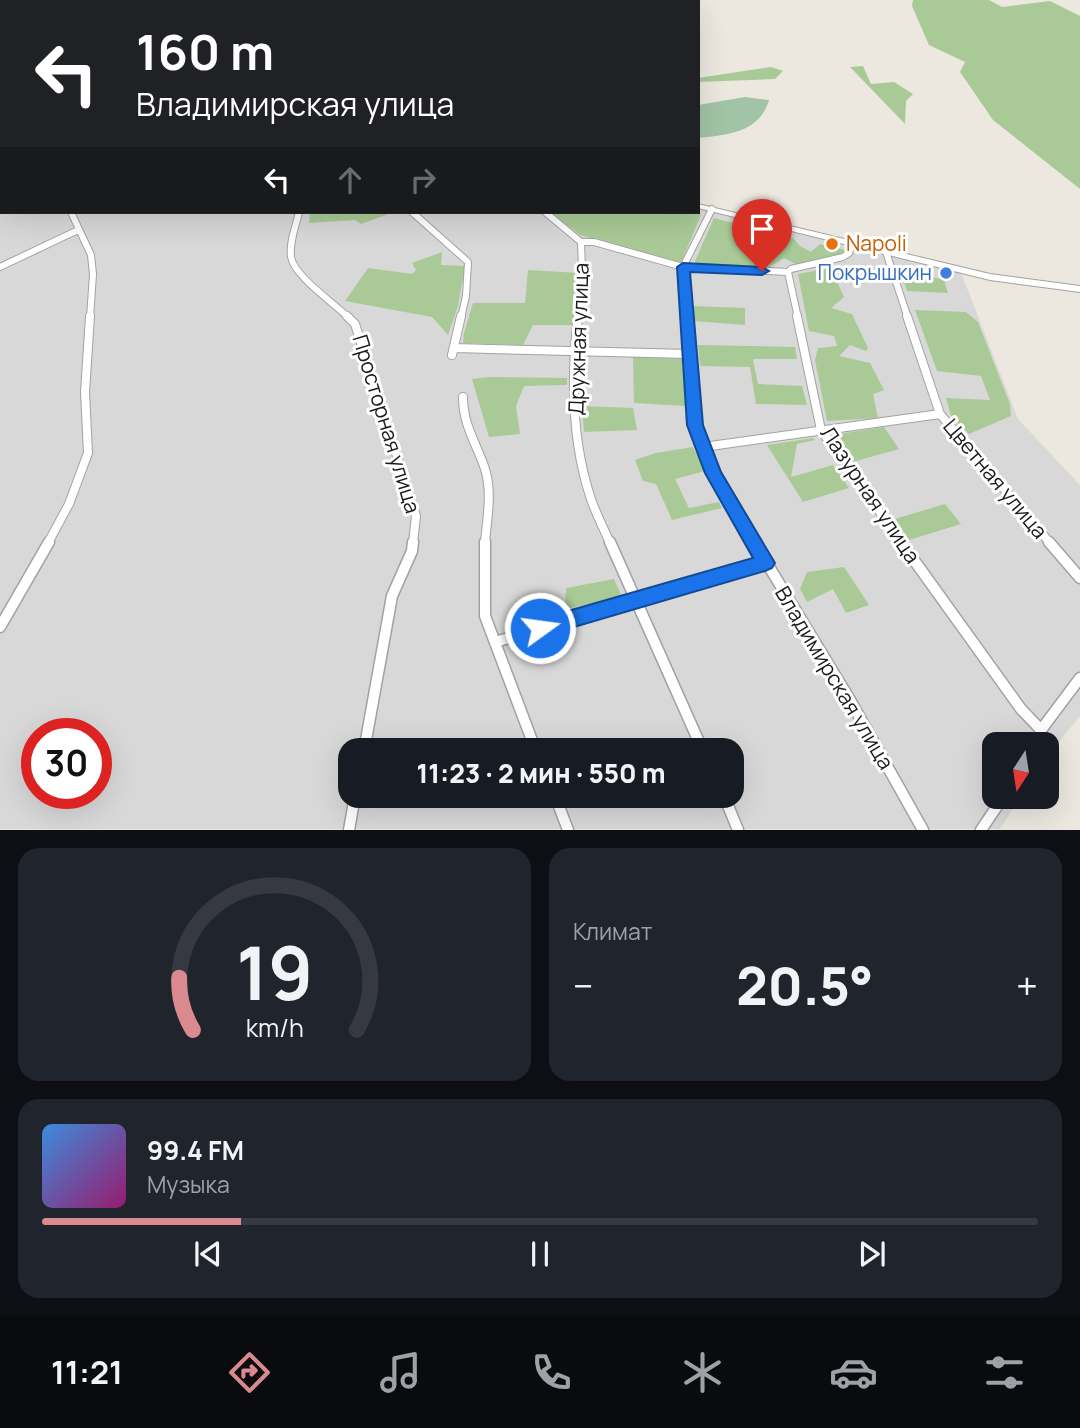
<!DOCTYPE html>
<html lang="ru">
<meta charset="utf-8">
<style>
:root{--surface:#171b24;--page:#20242c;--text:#f1f3f6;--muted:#9ea1a6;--line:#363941;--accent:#da898f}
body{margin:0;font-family:Manrope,sans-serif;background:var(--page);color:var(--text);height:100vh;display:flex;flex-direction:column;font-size:26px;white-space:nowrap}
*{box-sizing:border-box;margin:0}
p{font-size:23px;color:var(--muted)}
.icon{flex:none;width:38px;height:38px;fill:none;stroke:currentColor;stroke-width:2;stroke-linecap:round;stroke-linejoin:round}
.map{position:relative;height:830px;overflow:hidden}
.sheet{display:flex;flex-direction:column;gap:18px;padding:18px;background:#0d0f14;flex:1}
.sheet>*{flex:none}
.guide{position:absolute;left:0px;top:0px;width:700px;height:214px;box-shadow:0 7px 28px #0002;background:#202124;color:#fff;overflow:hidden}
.needle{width:46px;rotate:192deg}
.controls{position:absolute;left:982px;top:732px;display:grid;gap:14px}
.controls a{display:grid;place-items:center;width:77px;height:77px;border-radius:14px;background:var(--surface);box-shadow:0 7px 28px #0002;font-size:35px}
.speed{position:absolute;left:21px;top:718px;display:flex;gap:14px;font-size:35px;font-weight:700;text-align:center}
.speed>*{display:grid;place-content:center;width:91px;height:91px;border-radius:50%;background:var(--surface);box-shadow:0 7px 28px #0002;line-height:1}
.speed .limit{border:10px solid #d22;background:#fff;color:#111}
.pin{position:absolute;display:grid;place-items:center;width:60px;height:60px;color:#fff;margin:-72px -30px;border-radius:50% 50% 50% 0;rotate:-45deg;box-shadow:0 0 7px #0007}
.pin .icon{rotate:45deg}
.me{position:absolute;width:77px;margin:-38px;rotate:76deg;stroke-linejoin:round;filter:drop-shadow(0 0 5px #0008)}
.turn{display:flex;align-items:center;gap:24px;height:147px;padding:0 21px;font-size:32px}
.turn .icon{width:91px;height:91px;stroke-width:2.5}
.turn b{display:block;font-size:49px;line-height:60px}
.lanes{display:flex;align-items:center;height:66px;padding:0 21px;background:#0003;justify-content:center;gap:35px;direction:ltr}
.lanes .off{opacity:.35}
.big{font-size:52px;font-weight:800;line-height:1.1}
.sheet .tile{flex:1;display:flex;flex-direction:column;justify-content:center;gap:10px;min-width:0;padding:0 24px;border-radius:21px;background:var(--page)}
.sheet .dial{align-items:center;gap:0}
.dial svg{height:182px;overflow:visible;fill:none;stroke:var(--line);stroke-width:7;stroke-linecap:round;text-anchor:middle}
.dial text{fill:var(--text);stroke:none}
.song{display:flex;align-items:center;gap:21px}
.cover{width:84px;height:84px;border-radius:10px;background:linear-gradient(135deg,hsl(210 70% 55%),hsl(320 70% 35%))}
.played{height:7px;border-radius:4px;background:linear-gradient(90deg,var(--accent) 20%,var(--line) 20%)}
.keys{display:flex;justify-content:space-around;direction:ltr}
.heat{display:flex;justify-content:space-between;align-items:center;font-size:38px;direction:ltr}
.sheet .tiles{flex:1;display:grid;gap:18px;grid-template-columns:1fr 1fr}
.tile:last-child{grid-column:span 2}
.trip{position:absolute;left:338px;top:738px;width:406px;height:70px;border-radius:21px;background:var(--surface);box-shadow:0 7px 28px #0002;font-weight:800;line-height:70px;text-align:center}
.menu{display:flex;height:112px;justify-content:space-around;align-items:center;background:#090b0e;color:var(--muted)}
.menu .icon{width:49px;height:49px}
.menu .current{color:var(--accent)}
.menu b{font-size:32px;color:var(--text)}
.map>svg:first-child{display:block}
.residential{fill:#d9d8d8;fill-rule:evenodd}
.construction{fill:#c0bfad}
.forest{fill:#a9ca96}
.cemetery{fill:#a2c4a6}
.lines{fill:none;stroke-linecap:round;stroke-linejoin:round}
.river{fill:#a2d0d9;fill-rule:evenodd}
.minor-far2-casing{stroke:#a2a2a2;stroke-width:8}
.minor-far1-casing{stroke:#a2a2a2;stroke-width:10}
.minor-casing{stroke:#a2a2a2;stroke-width:13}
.tertiary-casing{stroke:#a2a2a2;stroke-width:2}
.minor-far2{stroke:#fff;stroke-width:6}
.minor-far1{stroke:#fff;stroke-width:8}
.minor{stroke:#fff;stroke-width:10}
.tertiary{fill:#fff;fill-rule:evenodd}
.route{fill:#1a73e8;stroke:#114b97;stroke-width:2}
.food-dot{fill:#e8710a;stroke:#fff;stroke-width:2.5}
.shop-dot{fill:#3f7fe0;stroke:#fff;stroke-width:2.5}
.labels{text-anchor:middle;stroke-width:6;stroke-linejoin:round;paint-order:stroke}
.food-label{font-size:21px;fill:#c56008;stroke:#fff;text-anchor:start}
.shop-label{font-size:21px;fill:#366cbe;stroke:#fff;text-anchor:end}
.street-label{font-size:21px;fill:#1b1b1b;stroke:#fff}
</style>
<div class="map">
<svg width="1080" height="830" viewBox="0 0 1080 830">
<rect width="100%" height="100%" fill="#ece8e0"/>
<path class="residential" d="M0 33 2 212H698V208L960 270 1018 419 1080 485V716L1047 756 1046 744H994V796H1021L1000 829H0ZM37 733H96V793H37ZM350 751H732V796H350Z"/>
<path class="construction" d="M235 0H535L552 2H232Z"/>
<path class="forest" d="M913 0H989L1002 7 1050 1 1080 16V189L993 120 960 72 965 62 929 45 912 6Z
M863 66 871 84 894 82 913 94 906 101 905 124 850 67Z
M771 67 783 71 775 79 698 82V78Z
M310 212H394L361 224 355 220 309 223Z
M550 212H696L701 215 680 265 580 235Z
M714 218 793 238 800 246 811 252 820 244 849 251 842 257 799 266 784 258 766 269 699 267 695 261Z
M442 252 441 265 465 266 458 306 448 335 432 317 345 301 368 268 412 274 416 270 412 263Z
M831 268 844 297 831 308 852 314 868 348 866 351 850 345 839 356 870 363 884 390 873 394 878 418 827 421 815 360 818 348 837 346 834 336 809 331 798 274Z
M900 269 944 280 948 293 907 291Z
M528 270 579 273 572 325H533L523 345 463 343 464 333 473 303H525Z
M692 306 745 308V325L693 321Z
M915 310 966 312 978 322 1010 404 1011 416 969 434 951 416 946 398 990 400 981 376 937 371Z
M698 345 795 347 797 359H753L758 384 802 386 807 405 756 404 750 367 700 366Z
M633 357 682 359 686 406 634 403Z
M489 377 567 378V385L524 386 516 406 520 434 489 437 472 379Z
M582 406 633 408 637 430 584 432Z
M884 427 899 449 849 463 832 435Z
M813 438 815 440 797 444 791 477 833 465 849 488 803 502 767 445Z
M693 447 705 471 675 479 689 508 719 502 722 508 672 520 656 484 643 481 635 460 656 453Z
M945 504 961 524 909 540 895 519Z
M844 567 869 605 846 613 833 589 807 602 800 589 807 572Z
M614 579 622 597 565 609 566 588Z"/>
<path class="cemetery" d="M745 97 769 100C760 132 728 135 698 138V105Z"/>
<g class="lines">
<path class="river" d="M18 0H29L17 2Z
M48 0H56V2H48Z
M198 0H207L197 2Z
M2 6V12L0 13V7Z"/>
<g class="minor-far2-casing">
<path id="minor-far2" d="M71 212 91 255 93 274 90 318
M299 212C296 226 289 242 291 257 294 276 335 304 349 318
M412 212 468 262 466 296 461 318
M545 212 581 242 582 269 578 318
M581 242H594L683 267 788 272 798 318
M886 252 908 318
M0 267 78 230
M788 272 791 269 843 257 849 253 852 244
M687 318 683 267 712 209"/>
</g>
<g class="minor-far1-casing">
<path id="minor-far1" d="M347 316 355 324 416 516 413 543
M578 316C571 376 571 440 591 499 596 514 604 529 610 543
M687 316 695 425 713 473 756 543
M797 316 821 430 902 543
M907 316 940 414 1050 543
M454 348 689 354
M452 355 461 316
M463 397C463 424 475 441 484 466 493 491 487 517 485 543
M703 447 940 414
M48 543 69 504 88 453 85 392 90 316"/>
</g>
<g class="minor-casing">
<path id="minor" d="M485 542V616L536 751
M610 542 703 751
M754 542 850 700 923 830
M901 542 1021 709 1041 730 1037 744
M1049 542 1080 578
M0 627 49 542
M495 642 766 563
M1041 730 1080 678
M364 751 392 596 412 551 413 542
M555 796 568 830
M724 796 738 830
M349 830 355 796
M981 830 1004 796"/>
</g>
<g class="tertiary-casing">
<path id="tertiary" d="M0 42 2 43V49L0 48Z
M698 204 990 274 1080 286V292L990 280 698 208Z"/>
</g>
<use href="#minor-far2" class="minor-far2"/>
<use href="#minor-far1" class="minor-far1"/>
<use href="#minor" class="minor"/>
<use href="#tertiary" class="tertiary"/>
</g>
<path class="route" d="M683 263 762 267 769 271 762 275 690 272 703 425 721 472 775 563 772 568 765 571 540 637 533 635 530 628 533 622 540 619 753 558 705 473 687 425 677 267Z"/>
<circle class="food-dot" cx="832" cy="244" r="7"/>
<circle class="shop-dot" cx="946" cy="273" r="7"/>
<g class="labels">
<g class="food-label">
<text x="846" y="251">Napoli</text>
</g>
<g class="shop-label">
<text x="932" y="280">Покрышкин</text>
</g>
<g class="street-label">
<text transform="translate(579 339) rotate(-88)" y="7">Дружная улица</text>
<text transform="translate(386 424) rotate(73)" y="7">Просторная улица</text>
<text transform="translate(995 479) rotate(50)" y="7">Цветная улица</text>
<text transform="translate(870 495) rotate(56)" y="7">Лазурная улица</text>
<text transform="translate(834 678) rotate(59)" y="7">Владимирская улица</text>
</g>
</g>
</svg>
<div class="controls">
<a><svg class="needle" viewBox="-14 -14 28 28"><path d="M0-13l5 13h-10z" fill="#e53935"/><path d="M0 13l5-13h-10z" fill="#9ea1a6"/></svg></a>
</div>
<div class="speed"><div class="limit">30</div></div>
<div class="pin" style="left:762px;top:271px;background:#d93025"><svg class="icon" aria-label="arrive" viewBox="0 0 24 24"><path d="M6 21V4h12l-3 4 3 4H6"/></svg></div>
<svg class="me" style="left:540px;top:628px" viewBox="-20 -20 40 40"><circle r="17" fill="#1a73e8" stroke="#fff" stroke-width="3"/><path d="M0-11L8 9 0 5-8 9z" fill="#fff"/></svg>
<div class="trip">11:23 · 2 мин · 550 m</div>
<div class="guide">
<div class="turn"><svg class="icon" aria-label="left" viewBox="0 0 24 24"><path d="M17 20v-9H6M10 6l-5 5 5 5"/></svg><div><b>160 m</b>Владимирская улица</div></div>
<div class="lanes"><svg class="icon" aria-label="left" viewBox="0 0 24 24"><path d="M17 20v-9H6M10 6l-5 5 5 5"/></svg><svg class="icon off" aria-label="ahead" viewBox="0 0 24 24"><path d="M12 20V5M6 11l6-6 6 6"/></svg><svg class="icon off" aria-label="right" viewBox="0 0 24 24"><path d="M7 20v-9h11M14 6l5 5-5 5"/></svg></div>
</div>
</div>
<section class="sheet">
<div class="tiles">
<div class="tile dial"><svg viewBox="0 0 100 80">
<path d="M14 69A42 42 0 1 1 86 69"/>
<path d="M14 69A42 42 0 0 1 8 46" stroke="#da898f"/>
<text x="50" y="56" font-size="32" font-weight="700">19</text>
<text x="50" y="72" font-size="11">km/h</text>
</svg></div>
<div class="tile"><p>Климат</p>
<div class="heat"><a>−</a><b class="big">20.5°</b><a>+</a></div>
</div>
<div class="tile">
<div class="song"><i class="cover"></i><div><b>99.4 FM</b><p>Музыка</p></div></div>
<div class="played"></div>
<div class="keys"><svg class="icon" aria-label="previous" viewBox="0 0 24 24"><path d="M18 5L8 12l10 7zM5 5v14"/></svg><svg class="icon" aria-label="pause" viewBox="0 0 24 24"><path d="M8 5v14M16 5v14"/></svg><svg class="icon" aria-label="next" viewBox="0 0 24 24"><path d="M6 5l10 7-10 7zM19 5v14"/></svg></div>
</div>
</div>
</section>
<nav class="menu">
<b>11:21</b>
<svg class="icon current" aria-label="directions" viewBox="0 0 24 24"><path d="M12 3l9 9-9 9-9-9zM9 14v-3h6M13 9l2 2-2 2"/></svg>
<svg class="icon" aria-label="music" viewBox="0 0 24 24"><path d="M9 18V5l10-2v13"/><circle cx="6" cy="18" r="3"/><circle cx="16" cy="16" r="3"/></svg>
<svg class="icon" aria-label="phone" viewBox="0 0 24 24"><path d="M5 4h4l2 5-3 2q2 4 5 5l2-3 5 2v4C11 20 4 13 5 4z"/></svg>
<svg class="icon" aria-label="climate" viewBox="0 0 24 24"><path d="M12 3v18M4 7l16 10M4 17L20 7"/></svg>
<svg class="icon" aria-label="car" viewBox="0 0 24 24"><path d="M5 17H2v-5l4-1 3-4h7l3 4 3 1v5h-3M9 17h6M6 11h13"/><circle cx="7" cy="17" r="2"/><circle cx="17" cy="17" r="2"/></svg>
<svg class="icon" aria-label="filters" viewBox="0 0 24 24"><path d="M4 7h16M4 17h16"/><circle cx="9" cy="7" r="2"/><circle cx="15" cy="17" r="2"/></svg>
</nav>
